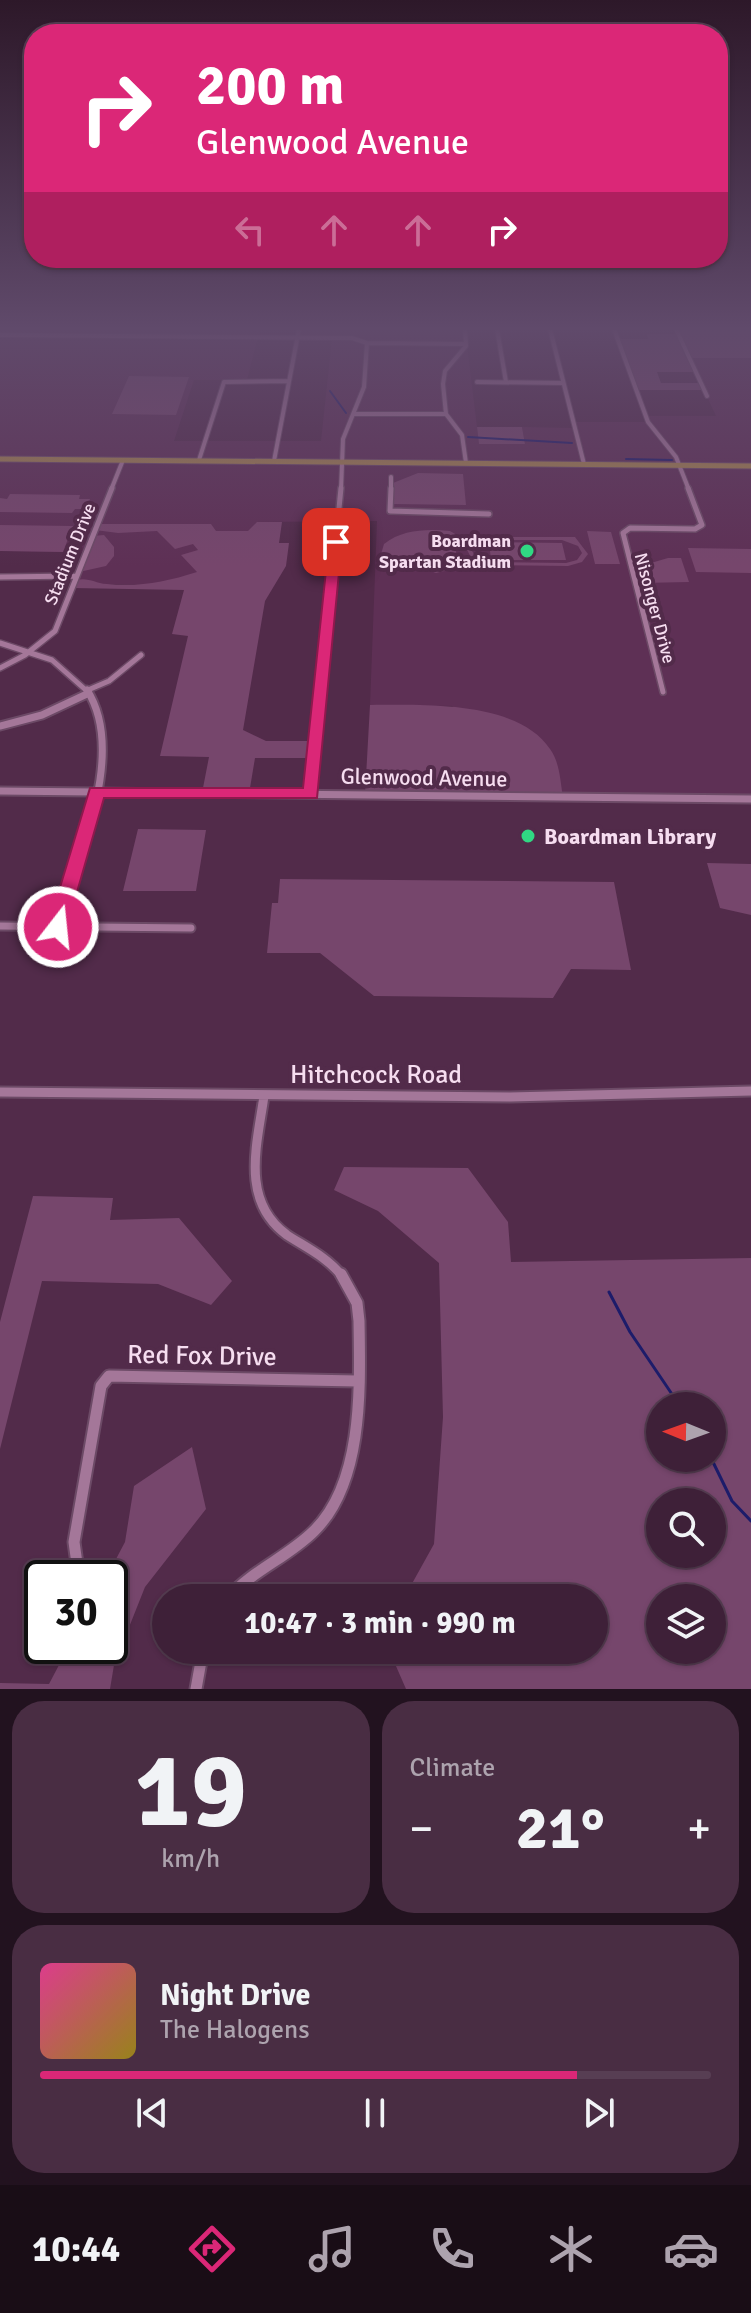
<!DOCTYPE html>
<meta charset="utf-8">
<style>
:root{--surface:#3e2038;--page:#492d43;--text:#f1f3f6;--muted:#ada3ae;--line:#573e53;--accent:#db2777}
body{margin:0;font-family:Signika,sans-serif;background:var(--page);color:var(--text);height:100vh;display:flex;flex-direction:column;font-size:30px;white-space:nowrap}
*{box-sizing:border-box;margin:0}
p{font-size:26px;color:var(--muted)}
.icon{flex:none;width:44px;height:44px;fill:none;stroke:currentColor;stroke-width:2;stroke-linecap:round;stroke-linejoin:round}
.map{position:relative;height:1689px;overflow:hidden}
.details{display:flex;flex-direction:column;gap:12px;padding:12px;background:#22121f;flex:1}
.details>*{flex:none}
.banner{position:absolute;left:24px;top:24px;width:704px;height:244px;border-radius:32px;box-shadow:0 2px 6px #0004,0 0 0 2px var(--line);background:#db2777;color:#fff;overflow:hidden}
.needle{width:52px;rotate:271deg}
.buttons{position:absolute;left:646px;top:1392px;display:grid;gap:16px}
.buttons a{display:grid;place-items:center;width:80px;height:80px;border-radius:50%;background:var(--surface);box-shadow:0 2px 6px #0004,0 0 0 2px var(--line);font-size:40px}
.speed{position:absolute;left:24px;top:1560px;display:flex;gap:16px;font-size:40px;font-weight:700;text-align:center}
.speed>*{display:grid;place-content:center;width:104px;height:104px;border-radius:50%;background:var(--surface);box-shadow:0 2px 6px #0004,0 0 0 2px var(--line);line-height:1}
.speed .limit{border:4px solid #111;border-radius:12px;background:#fff;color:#111}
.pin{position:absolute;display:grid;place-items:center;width:68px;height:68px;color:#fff;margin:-34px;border-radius:16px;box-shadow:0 4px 12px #0006}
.me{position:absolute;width:88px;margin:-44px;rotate:16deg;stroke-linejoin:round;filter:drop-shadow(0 0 6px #0008)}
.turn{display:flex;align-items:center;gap:28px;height:168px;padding:0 40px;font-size:36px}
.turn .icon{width:104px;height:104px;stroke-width:2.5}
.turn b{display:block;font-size:56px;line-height:68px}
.lanes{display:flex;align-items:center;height:76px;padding:0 40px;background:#0003;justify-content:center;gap:40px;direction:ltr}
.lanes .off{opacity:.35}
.big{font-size:60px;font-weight:700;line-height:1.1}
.details .tile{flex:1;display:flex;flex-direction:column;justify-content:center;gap:12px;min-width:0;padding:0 28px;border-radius:32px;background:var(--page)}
.details .dial{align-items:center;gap:0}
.dial b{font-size:104px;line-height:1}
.song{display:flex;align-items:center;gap:24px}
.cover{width:96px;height:96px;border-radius:12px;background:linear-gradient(135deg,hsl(330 70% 55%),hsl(50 70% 35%))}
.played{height:8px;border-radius:4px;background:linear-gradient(90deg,var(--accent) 80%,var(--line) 80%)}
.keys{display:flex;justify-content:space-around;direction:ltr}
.heat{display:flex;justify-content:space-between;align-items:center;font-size:44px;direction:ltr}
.details .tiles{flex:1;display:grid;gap:12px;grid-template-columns:1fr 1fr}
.tile:last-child{grid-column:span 2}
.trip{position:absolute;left:152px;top:1584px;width:456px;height:80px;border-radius:40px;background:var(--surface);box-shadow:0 2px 6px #0004,0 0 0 2px var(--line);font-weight:700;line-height:80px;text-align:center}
.tab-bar{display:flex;height:128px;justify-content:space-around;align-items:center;background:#190d16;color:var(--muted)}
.tab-bar .icon{width:56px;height:56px}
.tab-bar .on{color:var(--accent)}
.tab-bar b{font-size:36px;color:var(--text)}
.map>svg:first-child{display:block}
.built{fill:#5e3055}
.green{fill:#76466c;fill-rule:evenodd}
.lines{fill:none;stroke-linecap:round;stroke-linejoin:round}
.stream-far1{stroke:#1d1c6a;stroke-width:2}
.stream{stroke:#1d1c6a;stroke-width:3}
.minor-far4-casing{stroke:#6c4a66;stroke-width:6}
.minor-far3-casing{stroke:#6c4a66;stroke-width:8}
.minor-far2-casing{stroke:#6c4a66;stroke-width:11}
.minor-far1-casing{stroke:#6c4a66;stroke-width:13}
.minor-casing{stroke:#6c4a66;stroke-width:15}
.major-casing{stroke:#6c4a66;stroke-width:7}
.minor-far4{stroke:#a47799;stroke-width:4}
.minor-far3{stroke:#a47799;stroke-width:5}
.minor-far2{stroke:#a47799;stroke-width:7}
.minor-far1{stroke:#a47799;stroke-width:9}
.minor{stroke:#a47799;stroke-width:11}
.major{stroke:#a4834f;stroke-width:5}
.route{fill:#db2777;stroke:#8e194d;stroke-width:2}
.poi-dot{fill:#30d883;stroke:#522b4a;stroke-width:3}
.labels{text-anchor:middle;stroke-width:8;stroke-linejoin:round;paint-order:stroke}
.far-poi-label{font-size:18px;font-weight:bold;fill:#f6ddf0;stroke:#522b4a;text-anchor:end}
.far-street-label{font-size:18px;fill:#f6ddf0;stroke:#522b4a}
.street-label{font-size:22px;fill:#f6ddf0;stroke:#522b4a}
.poi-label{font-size:22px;font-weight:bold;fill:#f6ddf0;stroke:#522b4a;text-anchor:start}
.near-street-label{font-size:26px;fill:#f6ddf0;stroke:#522b4a}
</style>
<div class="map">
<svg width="751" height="1689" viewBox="0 0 751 1689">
<rect width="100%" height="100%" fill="#522b4a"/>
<path class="built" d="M0 329H260L247 380H194L174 441H321L332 338 298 337 299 329H465L479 443 525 444 522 427 574 428 573 422H647L645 416H716L689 358H751V799L563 797 452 706 370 705 377 521 258 522 199 585 74 584 86 552 0 551Z"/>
<path class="green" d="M676 329H751V358H690L696 372H657L661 383H701L705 390H636L618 339H648L647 334H678Z
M129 376 189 377 176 415 112 414Z
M477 427H522L525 444H479Z
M418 473 463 474 466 505 393 504V483Z
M10 494 80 495 79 499H90L86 509H75L72 513 0 512V498L7 499Z
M257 522H282L279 543H289L286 566 265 601 243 730 266 741H316L314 758H255L249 794 202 793 209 757 160 756 188 636 172 634 184 590 72 588 76 580C89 577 94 583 107 584 139 587 166 582 197 572L181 555 198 550 193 544 175 549 157 531 118 533 95 530 97 524H211L216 531H248Z
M0 525 73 526 63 552 0 551Z
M450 531 462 538 448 570 436 573 381 554 384 544C403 529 428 529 450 531Z
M587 531 611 532 620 564H595Z
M104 535 114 547V556L106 566 79 572 93 536Z
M483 537H575L588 554 582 562 568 566 475 565 466 548ZM488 540H562L578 546 582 553 577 560 566 563 488 562 476 557 472 551 477 543Z
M489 542 562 543 566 560H491Z
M688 548 751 549V573L696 572Z
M668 558H681L689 582 641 583 639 572 644 565Z
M370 705C421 705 518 700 550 749 560 763 560 780 563 797L365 795Z
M138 829 206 830 196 891H123Z
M707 863 751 864V915L720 908Z
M280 879 614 882 631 970 571 969 553 998 374 996 320 953H267L272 903H278Z
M344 1167 468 1168 508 1222 511 1262 751 1258V1689H406L389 1650H594V1598H404L434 1544 443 1417 439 1263 378 1211 334 1190ZM660 1406H712V1458H660ZM660 1502H712V1554H660ZM660 1598H712V1650H660Z
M33 1196 113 1198 110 1220 179 1218 232 1281 211 1305 158 1284 42 1281 0 1449V1322Z
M192 1447 206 1509 145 1587 114 1665 110 1689H0V1683L49 1684 69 1646H110V1578H106L125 1542 134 1486Z"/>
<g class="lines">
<path class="stream-far1" d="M330 391 346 413
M468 437 572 443
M626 459 672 460"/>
<path class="stream" d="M609 1292 630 1332 680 1406
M711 1458 732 1501 751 1521"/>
<g class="minor-far4-casing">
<path id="minor-far4" d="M465 329 466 346 445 371 443 384 446 414 462 435 466 463
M497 329 506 382
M550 329 584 464
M614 329 648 422 676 457 689 490
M676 329 707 396
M0 335 352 338 367 343 466 344
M477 382 563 383
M353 414H446
M199 460 224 382 289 381
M274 461 299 329
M111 490 123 460
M341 490 343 439 364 387 367 343
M391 490V477"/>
</g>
<g class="minor-far3-casing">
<path id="minor-far3" d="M391 488 390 511 489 514
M0 577 77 576
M0 643 52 660 88 692
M0 668 25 655 55 631 112 488
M88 690 109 681 141 655
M321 692 341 488
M663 692 623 533 630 528 695 529 702 525 688 488"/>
</g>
<g class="minor-far2-casing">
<path id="minor-far2" d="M0 726 42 715 89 693
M0 791 751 799
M311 794 321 690
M0 926 191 928
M58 927C76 860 128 754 87 690"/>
</g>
<g class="minor-far1-casing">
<path id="minor-far1" d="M0 1092 510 1097 751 1091
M264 1096C257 1145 240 1201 287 1235 307 1248 327 1257 342 1276"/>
</g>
<g class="minor-casing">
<path id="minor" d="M79 1578 74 1542 101 1386 109 1376 357 1381
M228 1598C253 1570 288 1557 314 1531 364 1482 360 1386 359 1321L357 1303 341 1274
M196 1689 203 1650"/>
</g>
<g class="major-casing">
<path id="major" d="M0 459 751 466"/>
</g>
<use href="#minor-far4" class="minor-far4"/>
<use href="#minor-far3" class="minor-far3"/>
<use href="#minor-far2" class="minor-far2"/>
<use href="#minor-far1" class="minor-far1"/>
<use href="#minor" class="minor"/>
<use href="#major" class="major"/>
</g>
<linearGradient id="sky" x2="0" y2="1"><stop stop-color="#2d1829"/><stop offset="0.58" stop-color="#604a6b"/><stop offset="1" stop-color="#604a6b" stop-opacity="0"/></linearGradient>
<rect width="751" height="566" fill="url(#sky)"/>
<path class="route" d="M336 538 342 542 317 798H104L67 927 65 932H51L48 927 90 788H303L329 542Z"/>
<g class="poi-dot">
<circle cx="527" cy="551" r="8"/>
<circle cx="528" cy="836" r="8"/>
</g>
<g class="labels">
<g class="far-poi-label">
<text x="511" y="547">Boardman<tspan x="511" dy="21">Spartan Stadium</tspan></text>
</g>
<g class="far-street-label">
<text transform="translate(70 554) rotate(-68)" y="6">Stadium Drive</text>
<text transform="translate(655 608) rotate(75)" y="6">Nisonger Drive</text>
</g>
<g class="street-label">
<text transform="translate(424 777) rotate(1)" y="8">Glenwood Avenue</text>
</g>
<g class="poi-label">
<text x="544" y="844">Boardman Library</text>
</g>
<g class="near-street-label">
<text x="376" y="1083">Hitchcock Road</text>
<text transform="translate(202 1355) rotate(1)" y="9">Red Fox Drive</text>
</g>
</g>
</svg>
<div class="buttons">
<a><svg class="needle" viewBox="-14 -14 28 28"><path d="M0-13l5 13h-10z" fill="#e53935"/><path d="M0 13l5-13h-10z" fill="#ada3ae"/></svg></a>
<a><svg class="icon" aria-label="search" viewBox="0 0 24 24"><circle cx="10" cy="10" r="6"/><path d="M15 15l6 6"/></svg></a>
<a><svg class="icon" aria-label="layers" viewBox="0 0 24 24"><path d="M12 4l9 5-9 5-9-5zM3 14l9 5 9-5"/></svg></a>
</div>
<div class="speed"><div class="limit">30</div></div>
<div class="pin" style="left:336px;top:542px;background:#d93025"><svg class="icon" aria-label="arrive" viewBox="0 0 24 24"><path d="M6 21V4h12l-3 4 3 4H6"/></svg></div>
<svg class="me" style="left:58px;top:927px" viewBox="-20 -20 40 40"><circle r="17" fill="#db2777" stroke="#fff" stroke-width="3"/><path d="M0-11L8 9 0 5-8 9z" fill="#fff"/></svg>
<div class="trip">10:47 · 3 min · 990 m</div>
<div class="banner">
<div class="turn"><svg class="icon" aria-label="right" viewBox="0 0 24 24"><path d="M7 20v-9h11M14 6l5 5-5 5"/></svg><div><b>200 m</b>Glenwood Avenue</div></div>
<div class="lanes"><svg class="icon off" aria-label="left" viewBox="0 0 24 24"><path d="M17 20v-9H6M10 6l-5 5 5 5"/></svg><svg class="icon off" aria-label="ahead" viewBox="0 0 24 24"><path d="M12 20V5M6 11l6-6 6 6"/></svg><svg class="icon off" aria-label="ahead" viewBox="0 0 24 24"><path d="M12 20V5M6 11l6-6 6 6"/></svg><svg class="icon" aria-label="right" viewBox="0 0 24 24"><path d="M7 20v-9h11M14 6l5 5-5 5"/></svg></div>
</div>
</div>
<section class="details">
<div class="tiles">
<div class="tile dial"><b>19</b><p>km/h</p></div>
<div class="tile"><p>Climate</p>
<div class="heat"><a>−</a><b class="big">21°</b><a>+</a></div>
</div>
<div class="tile">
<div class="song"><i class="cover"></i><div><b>Night Drive</b><p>The Halogens</p></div></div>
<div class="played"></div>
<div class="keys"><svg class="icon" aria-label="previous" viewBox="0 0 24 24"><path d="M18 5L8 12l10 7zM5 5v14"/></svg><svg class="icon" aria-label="pause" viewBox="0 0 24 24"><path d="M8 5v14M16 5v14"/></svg><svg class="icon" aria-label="next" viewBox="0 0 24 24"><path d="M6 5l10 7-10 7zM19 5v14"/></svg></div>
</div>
</div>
</section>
<nav class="tab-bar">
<b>10:44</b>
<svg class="icon on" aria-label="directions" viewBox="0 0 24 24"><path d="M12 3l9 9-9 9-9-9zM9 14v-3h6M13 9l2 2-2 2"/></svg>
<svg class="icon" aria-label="music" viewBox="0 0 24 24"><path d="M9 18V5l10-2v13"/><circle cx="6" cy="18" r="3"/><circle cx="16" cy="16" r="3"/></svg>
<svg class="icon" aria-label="phone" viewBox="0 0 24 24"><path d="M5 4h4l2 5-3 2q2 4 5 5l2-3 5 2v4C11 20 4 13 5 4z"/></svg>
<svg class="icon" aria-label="climate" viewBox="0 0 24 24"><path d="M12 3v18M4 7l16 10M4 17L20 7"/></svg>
<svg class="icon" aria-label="car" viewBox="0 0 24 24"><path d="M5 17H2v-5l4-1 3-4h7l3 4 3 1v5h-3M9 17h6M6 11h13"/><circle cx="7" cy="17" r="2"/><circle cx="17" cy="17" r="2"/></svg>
</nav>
